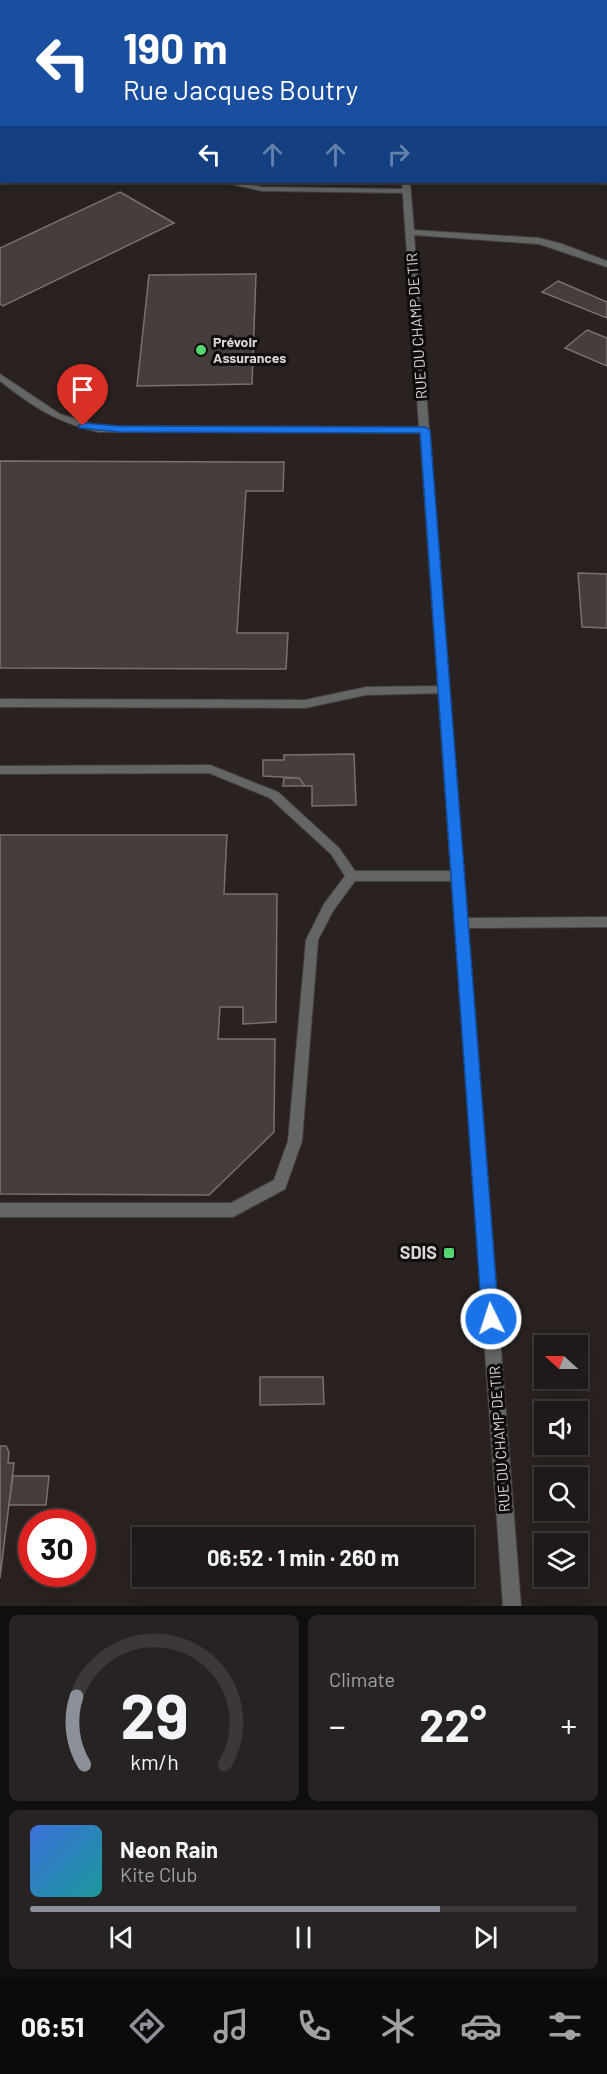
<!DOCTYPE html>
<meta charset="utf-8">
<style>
:root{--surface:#1f1a19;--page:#272322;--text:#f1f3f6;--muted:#a1a1a2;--line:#3c3838;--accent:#8c9099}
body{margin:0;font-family:Barlow,sans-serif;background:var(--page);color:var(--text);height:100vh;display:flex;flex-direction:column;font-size:22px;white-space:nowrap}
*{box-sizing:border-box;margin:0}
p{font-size:20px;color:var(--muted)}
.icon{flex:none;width:33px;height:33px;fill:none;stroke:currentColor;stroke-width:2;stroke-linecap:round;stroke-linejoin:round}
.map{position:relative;height:1606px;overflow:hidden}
.drawer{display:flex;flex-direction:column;gap:9px;padding:9px;background:#110e0e;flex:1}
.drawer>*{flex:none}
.guide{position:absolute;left:0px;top:0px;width:608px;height:183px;box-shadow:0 3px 15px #0003,0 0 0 2px var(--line);background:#1a4fa0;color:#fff;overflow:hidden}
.needle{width:39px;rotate:291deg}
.fabs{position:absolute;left:534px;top:1335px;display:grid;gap:12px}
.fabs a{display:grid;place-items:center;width:54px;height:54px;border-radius:0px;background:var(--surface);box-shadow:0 3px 15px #0003,0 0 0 2px var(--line);font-size:30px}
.speed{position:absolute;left:18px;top:1509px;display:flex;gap:12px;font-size:30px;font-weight:700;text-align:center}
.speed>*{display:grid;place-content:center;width:78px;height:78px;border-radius:50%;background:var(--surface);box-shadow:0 3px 15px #0003,0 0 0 2px var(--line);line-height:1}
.speed .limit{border:9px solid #d22;background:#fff;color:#111}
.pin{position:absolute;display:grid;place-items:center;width:51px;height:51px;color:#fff;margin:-62px -26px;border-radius:50% 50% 50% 0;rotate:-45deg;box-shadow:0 0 6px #0007}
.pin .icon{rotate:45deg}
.me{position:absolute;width:66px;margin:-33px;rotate:356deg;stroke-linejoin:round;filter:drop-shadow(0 0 4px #0008)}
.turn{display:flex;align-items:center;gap:21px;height:126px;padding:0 24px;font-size:27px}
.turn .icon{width:78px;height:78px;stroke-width:2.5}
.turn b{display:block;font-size:42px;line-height:51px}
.lanes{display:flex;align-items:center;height:57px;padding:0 24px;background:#0003;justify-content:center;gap:30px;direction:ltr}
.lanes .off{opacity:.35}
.big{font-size:45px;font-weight:700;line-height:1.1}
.drawer .widget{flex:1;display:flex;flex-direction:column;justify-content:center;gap:9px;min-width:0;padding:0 21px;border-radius:9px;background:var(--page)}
.drawer .dial{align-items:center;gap:0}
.dial svg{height:156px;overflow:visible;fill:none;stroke:var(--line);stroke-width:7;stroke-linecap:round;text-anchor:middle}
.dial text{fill:var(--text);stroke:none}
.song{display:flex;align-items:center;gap:18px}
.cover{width:72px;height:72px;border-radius:9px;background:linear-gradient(135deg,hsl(220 70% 55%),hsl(180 70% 35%))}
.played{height:6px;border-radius:3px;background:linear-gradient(90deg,var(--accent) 75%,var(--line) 75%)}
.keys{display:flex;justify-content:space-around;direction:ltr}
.heat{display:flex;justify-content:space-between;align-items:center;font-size:33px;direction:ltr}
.drawer .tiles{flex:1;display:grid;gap:9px;grid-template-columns:1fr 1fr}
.widget:last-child{grid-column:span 2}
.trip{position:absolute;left:132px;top:1527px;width:342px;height:60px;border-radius:0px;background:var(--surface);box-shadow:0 3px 15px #0003,0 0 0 2px var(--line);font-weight:700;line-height:60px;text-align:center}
.tab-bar{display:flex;height:96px;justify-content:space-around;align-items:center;background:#0c0a0a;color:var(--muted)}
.tab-bar .icon{width:42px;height:42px}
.tab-bar .on{color:var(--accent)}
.tab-bar b{font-size:27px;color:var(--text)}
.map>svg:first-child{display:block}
.building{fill:#463e3d;stroke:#7a706f;stroke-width:1.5}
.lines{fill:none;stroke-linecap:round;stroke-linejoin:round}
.service-casing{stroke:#463f3e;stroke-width:2}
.minor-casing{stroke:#463f3e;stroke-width:2}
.service{fill:#646664;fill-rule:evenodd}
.minor{fill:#646664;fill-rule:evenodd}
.route{fill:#1a73e8;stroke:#114b97;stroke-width:1.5}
.poi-dot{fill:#55d671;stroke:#100c0c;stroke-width:2}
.labels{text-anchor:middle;stroke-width:6;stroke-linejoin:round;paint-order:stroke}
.far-poi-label{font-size:14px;font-weight:bold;fill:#dcd6d5;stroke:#100c0c;text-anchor:start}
.street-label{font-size:15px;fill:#dcd6d5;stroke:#100c0c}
.near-poi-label{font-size:18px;font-weight:bold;fill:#dcd6d5;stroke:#100c0c;text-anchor:end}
</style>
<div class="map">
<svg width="607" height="1606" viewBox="0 0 607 1606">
<rect width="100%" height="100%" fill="#292221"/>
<path class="building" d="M171 0H256L265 2H179Z
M606 0H607V77L606 2H600Z
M120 192 174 223 3 306 0 304V248Z
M256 274 252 384 137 386 149 275Z
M558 281 607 302V318L542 292Z
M587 330 607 338V366L565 348Z
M0 461 284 462 283 491H246L237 633H288L286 669 0 668Z
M578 573 607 574V628L582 627Z
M354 754 356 805 312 806V786H305L299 778 263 776V760H284V755Z
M284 778H299L305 786H283Z
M0 835H227L224 894H277L276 1022 243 1024V1007H220L218 1039H275L274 1132 209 1195 0 1194Z
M260 1377H323L324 1404 260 1405Z
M0 1446H6L9 1452 8 1463H14L0 1578Z
M13 1476H49L46 1505H9Z"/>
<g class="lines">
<g class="service-casing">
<path id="service" d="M527 0H537L525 2Z
M0 114H2V118H0Z
M221 182H235L262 187 407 189 411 191 407 193 262 191Z
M443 686 447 687 449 690 447 693 366 695 305 708 0 707V699L305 700 366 687Z
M210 765 278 792 339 848 355 871H456L460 873 462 876 460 879 456 881H355L333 911 318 940 302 1141 285 1189 233 1217H0V1203H231L274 1180 288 1141 306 940 324 904 345 876 331 854 270 798 209 773 0 774V766Z"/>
</g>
<g class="minor-casing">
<path id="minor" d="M389 0H395V2H389Z
M402 182H410L414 230 539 238 562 244 607 261V267L539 244 414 235 467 918 607 917V927L468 928 521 1606H503L420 433 99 432C58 423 33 407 0 381V374L60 414 99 426 419 427Z"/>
</g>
<use href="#service" class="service"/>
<use href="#minor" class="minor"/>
</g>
<path class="route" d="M83 423 119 426 425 427 430 430 499 1319 497 1325 491 1328 484 1325 482 1319 420 433 119 432 80 428 78 426Z"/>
<g class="poi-dot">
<circle cx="201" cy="350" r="6"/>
<rect x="443" y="1247" width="12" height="12" rx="3"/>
</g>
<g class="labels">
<g class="far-poi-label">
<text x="213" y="347">Prévoir<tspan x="213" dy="16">Assurances</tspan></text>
</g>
<g class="street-label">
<text transform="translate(417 326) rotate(-94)" y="5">RUE DU CHAMP DE TIR</text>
<text transform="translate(500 1439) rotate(-94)" y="5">RUE DU CHAMP DE TIR</text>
</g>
<g class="near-poi-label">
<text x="437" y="1259">SDIS</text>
</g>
</g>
</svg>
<div class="fabs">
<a><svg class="needle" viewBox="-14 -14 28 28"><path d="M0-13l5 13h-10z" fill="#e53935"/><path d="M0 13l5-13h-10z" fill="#a1a1a2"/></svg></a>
<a><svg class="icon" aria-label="sound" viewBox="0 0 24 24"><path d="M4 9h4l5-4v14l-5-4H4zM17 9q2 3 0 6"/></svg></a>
<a><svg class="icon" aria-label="search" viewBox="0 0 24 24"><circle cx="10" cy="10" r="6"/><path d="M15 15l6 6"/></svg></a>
<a><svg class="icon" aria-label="layers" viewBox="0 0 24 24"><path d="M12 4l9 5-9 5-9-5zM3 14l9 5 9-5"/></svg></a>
</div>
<div class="speed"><div class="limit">30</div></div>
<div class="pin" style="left:83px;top:426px;background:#d93025"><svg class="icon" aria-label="arrive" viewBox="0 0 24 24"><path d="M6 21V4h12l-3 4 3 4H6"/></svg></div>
<svg class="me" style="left:491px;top:1319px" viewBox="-20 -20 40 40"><circle r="17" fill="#1a73e8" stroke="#fff" stroke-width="3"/><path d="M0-11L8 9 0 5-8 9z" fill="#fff"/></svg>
<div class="trip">06:52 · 1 min · 260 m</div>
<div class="guide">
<div class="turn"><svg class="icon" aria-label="left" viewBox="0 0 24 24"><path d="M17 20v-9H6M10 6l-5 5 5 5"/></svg><div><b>190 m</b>Rue Jacques Boutry</div></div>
<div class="lanes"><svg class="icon" aria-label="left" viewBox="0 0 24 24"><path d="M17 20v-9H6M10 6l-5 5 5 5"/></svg><svg class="icon off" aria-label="ahead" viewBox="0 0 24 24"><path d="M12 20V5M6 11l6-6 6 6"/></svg><svg class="icon off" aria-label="ahead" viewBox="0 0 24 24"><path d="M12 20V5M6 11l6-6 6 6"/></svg><svg class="icon off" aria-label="right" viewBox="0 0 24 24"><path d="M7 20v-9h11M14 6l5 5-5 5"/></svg></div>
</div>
</div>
<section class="drawer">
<div class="tiles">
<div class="widget dial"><svg viewBox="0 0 100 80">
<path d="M14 69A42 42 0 1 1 86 69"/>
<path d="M14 69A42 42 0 0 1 10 34" stroke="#8c9099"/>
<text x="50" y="56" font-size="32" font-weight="700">29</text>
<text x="50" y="72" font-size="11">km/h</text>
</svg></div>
<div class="widget"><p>Climate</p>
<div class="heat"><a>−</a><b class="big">22°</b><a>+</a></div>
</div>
<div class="widget">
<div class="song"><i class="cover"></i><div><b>Neon Rain</b><p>Kite Club</p></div></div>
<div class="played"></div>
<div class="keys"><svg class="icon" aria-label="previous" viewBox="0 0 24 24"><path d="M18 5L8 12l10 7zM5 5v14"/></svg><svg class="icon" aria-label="pause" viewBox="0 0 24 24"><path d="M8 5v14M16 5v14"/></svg><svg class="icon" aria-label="next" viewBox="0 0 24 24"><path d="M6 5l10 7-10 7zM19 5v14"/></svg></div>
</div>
</div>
</section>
<nav class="tab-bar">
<b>06:51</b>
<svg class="icon on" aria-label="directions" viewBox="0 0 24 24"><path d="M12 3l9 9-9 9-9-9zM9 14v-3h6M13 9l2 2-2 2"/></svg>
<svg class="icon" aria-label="music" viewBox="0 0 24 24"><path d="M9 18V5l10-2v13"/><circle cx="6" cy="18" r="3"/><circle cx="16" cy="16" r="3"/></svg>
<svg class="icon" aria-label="phone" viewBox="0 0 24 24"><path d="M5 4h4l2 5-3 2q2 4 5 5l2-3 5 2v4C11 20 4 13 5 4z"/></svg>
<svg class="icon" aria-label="climate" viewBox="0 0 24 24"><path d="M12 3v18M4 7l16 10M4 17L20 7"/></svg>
<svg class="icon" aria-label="car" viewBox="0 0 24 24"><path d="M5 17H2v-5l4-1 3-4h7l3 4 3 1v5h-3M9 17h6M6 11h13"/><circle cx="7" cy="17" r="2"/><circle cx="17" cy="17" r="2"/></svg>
<svg class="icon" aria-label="filters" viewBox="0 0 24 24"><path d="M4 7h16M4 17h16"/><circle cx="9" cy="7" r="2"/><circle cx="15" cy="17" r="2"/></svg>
</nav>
